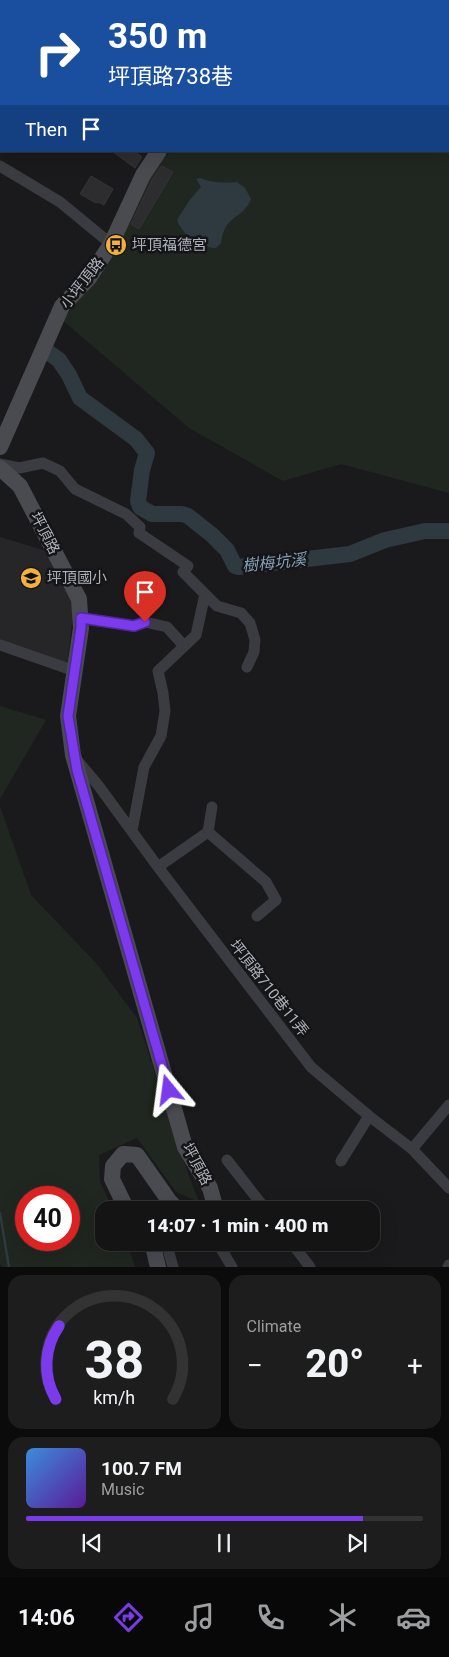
<!DOCTYPE html>
<meta charset="utf-8">
<style>
:root{--surface:#141415;--page:#1d1d1e;--text:#f1f3f6;--muted:#9d9ea0;--line:#333334;--accent:#7c3aed}
body{margin:0;font-family:Roboto,"Noto Sans TC",sans-serif;background:var(--page);color:var(--text);height:100vh;display:flex;flex-direction:column;font-size:19px;white-space:nowrap}
*{box-sizing:border-box;margin:0}
p{font-size:16px;color:var(--muted)}
.icon{flex:none;width:28px;height:28px;fill:none;stroke:currentColor;stroke-width:2;stroke-linecap:round;stroke-linejoin:round}
.map{position:relative;height:1267px;overflow:hidden}
.side{display:flex;flex-direction:column;gap:8px;padding:8px;background:#0b0b0c;flex:1}
.side>*{flex:none}
.hud{position:absolute;left:0px;top:0px;width:450px;height:152px;box-shadow:0 5px 20px #0002,0 0 0 1px var(--line);background:#1a4fa0;color:#fff;overflow:hidden}
.speed{position:absolute;left:15px;top:1186px;display:flex;gap:10px;font-size:25px;font-weight:700;text-align:center}
.speed>*{display:grid;place-content:center;width:65px;height:65px;border-radius:50%;background:var(--surface);box-shadow:0 5px 20px #0002,0 0 0 1px var(--line);line-height:1}
.speed .limit{border:8px solid #d22;background:#fff;color:#111}
.pin{position:absolute;display:grid;place-items:center;width:42px;height:42px;color:#fff;margin:-51px -21px;border-radius:50% 50% 50% 0;rotate:-45deg;box-shadow:0 0 5px #0007}
.pin .icon{rotate:45deg}
.me{position:absolute;width:55px;margin:-28px;rotate:344deg;stroke-linejoin:round;filter:drop-shadow(0 0 4px #0008)}
.turn{display:flex;align-items:center;gap:18px;height:105px;padding:0 25px;font-size:22px}
.turn .icon{width:65px;height:65px;stroke-width:2.5}
.turn b{display:block;font-size:35px;line-height:42px}
.then{display:flex;align-items:center;height:48px;padding:0 25px;background:#0003;gap:10px;font-size:19px}
.big{font-size:38px;font-weight:800;line-height:1.1}
.side .tile{flex:1;display:flex;flex-direction:column;justify-content:center;gap:8px;min-width:0;padding:0 18px;border-radius:15px;background:var(--page)}
.side .dial{align-items:center;gap:0}
.dial svg{height:130px;overflow:visible;fill:none;stroke:var(--line);stroke-width:7;stroke-linecap:round;text-anchor:middle}
.dial text{fill:var(--text);stroke:none}
.song{display:flex;align-items:center;gap:15px}
.cover{width:60px;height:60px;border-radius:8px;background:linear-gradient(135deg,hsl(210 70% 55%),hsl(270 70% 35%))}
.played{height:5px;border-radius:2px;background:linear-gradient(90deg,var(--accent) 85%,var(--line) 85%)}
.keys{display:flex;justify-content:space-around;direction:ltr}
.heat{display:flex;justify-content:space-between;align-items:center;font-size:28px;direction:ltr}
.side .tiles{flex:1;display:grid;gap:8px;grid-template-columns:1fr 1fr}
.tile:last-child{grid-column:span 2}
.trip{position:absolute;left:95px;top:1201px;width:285px;height:50px;border-radius:15px;background:var(--surface);box-shadow:0 5px 20px #0002,0 0 0 1px var(--line);font-weight:800;line-height:50px;text-align:center}
.dock{display:flex;height:80px;justify-content:space-around;align-items:center;background:#080808;color:var(--muted)}
.dock .icon{width:35px;height:35px}
.dock .current{color:var(--accent)}
.dock b{font-size:22px;color:var(--text)}
.map>svg:first-child{display:block}
.built{fill:#262629}
.green{fill:#1f2720;fill-rule:evenodd}
.water{fill:#2f3940}
.lines{fill:none;stroke-linecap:round;stroke-linejoin:round}
.stream{stroke:#2f3940;stroke-width:2.5}
.river{stroke:#2f3940;stroke-width:16}
.building{fill:#2d2d30;stroke:#343438}
.street{stroke:#3b3c41;stroke-width:11}
.secondary{stroke:#494b51;stroke-width:16}
.route-casing{stroke:#51269a;stroke-width:12}
.route{stroke:#7c3aed;stroke-width:9}
.labels{text-anchor:middle;stroke-width:5;stroke-linejoin:round;paint-order:stroke}
.poi-label{font-size:15px;fill:#acb1bb;stroke:#151517;text-anchor:start}
.street-label{font-size:15px;fill:#acb1bb;stroke:#151517}
.water-label{font-size:16px;font-style:italic;fill:#84a0b6;stroke:#151517}
</style>
<div class="map">
<svg width="449" height="1267" viewBox="0 0 449 1267">
<rect width="100%" height="100%" fill="#1a1a1c"/>
<path class="built" d="M0 537 50 552 74 603 67 668 0 642Z"/>
<path class="green" d="M340 0H449V493L341 464 283 481 189 428 62 320 154 169 171 151H449V1H339Z
M0 706 46 720 0 799Z
M0 806 31 895 97 964 137 1018 189 1176 199 1202 176 1192 137 1138 99 1155 100 1181 113 1210H104V1242L127 1243 135 1267H2L0 1264ZM26 1198H69V1240H26Z"/>
<path class="water" d="M200 178C212 183 224 183 237 182L245 188 251 199C242 221 225 213 221 243L216 248C200 247 182 235 177 220L189 201 201 187 196 179Z"/>
<g class="lines">
<path class="stream" d="M0 1213 9 1267"/>
<path class="river" d="M48 352 59 360 69 375 80 398 136 439 147 453 142 470 138 501 140 507 152 514H182L188 516 212 535 227 550 235 566 238 567 350 554 385 540 425 531H449"/>
</g>
<path class="building" d="M112 151H134L142 157 135 168Z
M161 166 173 172 139 229 131 224 152 180Z
M91 176 113 189 104 205 98 202 96 203 80 194Z"/>
<g class="lines">
<path class="street" d="M0 166 60 202 111 244
M0 464 19 468 43 463 60 471 75 489 126 514 140 527 139 533 188 566 183 572 217 606 241 613 250 623 255 640 254 652 247 667
M81 618 134 626 145 622 167 627 184 646
M0 645 75 671
M76 759 98 785 158 867 311 1067 369 1116 412 1149 449 1188
M132 831 144 767 161 736 165 711 163 693 158 671 196 635 205 594
M208 832 212 807
M158 867 208 832 266 882 276 900 257 916
M412 1149 449 1105
M227 1160 266 1210
M341 1161 369 1116
M166 1242 173 1267
M217 1242 232 1267
M291 1242 310 1267
M448 1267 449 1265"/>
<path class="secondary" d="M0 447 62 306 89 278 111 244 143 175 159 151
M0 468 20 486 79 599 81 628 68 716 73 755 185 1147 210 1188 216 1210
M127 1210 112 1179 113 1166 123 1154 137 1155 170 1202 178 1210
M152 1242 158 1267"/>
</g>
<g class="lines">
<g class="route-casing">
<path id="route" d="M145 622 134 626 81 618V628L68 716 77 770 169 1090"/>
</g>
<use href="#route" class="route"/>
</g>
<defs>
<g id="bus-disc" transform="scale(1.125)"><circle r="9.5" fill="#f3b13b" stroke="#151517"/><path d="M-5-6H5V4H4V6H2V4H-2V6H-4V4H-5ZM-3.5-4V0h7V-4ZM-3.5 1.2v1.5H-2V1.2ZM2 1.2v1.5H3.5V1.2Z" fill="#111"/></g>
<g id="school-disc" transform="scale(1.125)"><circle r="9.5" fill="#f3b13b" stroke="#151517"/><path d="M0-5L7-2L0 1L-7-2ZM-4 1L0 2.5L4 1V4Q0 6-4 4Z" fill="#111"/></g>
</defs>
<g fill-rule="evenodd">
<use href="#bus-disc" x="116" y="245"/>
<use href="#school-disc" x="31" y="578"/>
</g>
<g class="labels">
<g class="poi-label">
<text x="132" y="250">坪頂福德宮</text>
<text x="47" y="583">坪頂國小</text>
</g>
<g class="street-label">
<text transform="translate(82 283) rotate(-52)" y="5">小坪頂路</text>
<text transform="translate(45 533) rotate(63)" y="5">坪頂路</text>
<text transform="translate(269 988) rotate(52)" y="5">坪頂路710巷11弄</text>
<text transform="translate(197 1164) rotate(62)" y="5">坪頂路</text>
</g>
<g class="water-label">
<text transform="translate(274 562) rotate(-6)" y="6">樹梅坑溪</text>
</g>
</g>
</svg>
<div class="speed"><div class="limit">40</div></div>
<div class="pin" style="left:145px;top:622px;background:#d93025"><svg class="icon" aria-label="arrive" viewBox="0 0 24 24"><path d="M6 21V4h12l-3 4 3 4H6"/></svg></div>
<svg class="me" style="left:169px;top:1090px" viewBox="-20 -20 40 40"><path d="M0-17L14 15 0 8-14 15z" fill="#7c3aed" stroke="#fff" stroke-width="4"/></svg>
<div class="trip">14:07 · 1 min · 400 m</div>
<div class="hud">
<div class="turn"><svg class="icon" aria-label="right" viewBox="0 0 24 24"><path d="M7 20v-9h11M14 6l5 5-5 5"/></svg><div><b>350 m</b>坪頂路738巷</div></div>
<div class="then">Then<svg class="icon" aria-label="arrive" viewBox="0 0 24 24"><path d="M6 21V4h12l-3 4 3 4H6"/></svg></div>
</div>
</div>
<section class="side">
<div class="tiles">
<div class="tile dial"><svg viewBox="0 0 100 80">
<path d="M14 69A42 42 0 1 1 86 69"/>
<path d="M14 69A42 42 0 0 1 16 24" stroke="#7c3aed"/>
<text x="50" y="56" font-size="32" font-weight="700">38</text>
<text x="50" y="72" font-size="11">km/h</text>
</svg></div>
<div class="tile"><p>Climate</p>
<div class="heat"><a>−</a><b class="big">20°</b><a>+</a></div>
</div>
<div class="tile">
<div class="song"><i class="cover"></i><div><b>100.7 FM</b><p>Music</p></div></div>
<div class="played"></div>
<div class="keys"><svg class="icon" aria-label="previous" viewBox="0 0 24 24"><path d="M18 5L8 12l10 7zM5 5v14"/></svg><svg class="icon" aria-label="pause" viewBox="0 0 24 24"><path d="M8 5v14M16 5v14"/></svg><svg class="icon" aria-label="next" viewBox="0 0 24 24"><path d="M6 5l10 7-10 7zM19 5v14"/></svg></div>
</div>
</div>
</section>
<nav class="dock">
<b>14:06</b>
<svg class="icon current" aria-label="directions" viewBox="0 0 24 24"><path d="M12 3l9 9-9 9-9-9zM9 14v-3h6M13 9l2 2-2 2"/></svg>
<svg class="icon" aria-label="music" viewBox="0 0 24 24"><path d="M9 18V5l10-2v13"/><circle cx="6" cy="18" r="3"/><circle cx="16" cy="16" r="3"/></svg>
<svg class="icon" aria-label="phone" viewBox="0 0 24 24"><path d="M5 4h4l2 5-3 2q2 4 5 5l2-3 5 2v4C11 20 4 13 5 4z"/></svg>
<svg class="icon" aria-label="climate" viewBox="0 0 24 24"><path d="M12 3v18M4 7l16 10M4 17L20 7"/></svg>
<svg class="icon" aria-label="car" viewBox="0 0 24 24"><path d="M5 17H2v-5l4-1 3-4h7l3 4 3 1v5h-3M9 17h6M6 11h13"/><circle cx="7" cy="17" r="2"/><circle cx="17" cy="17" r="2"/></svg>
</nav>
